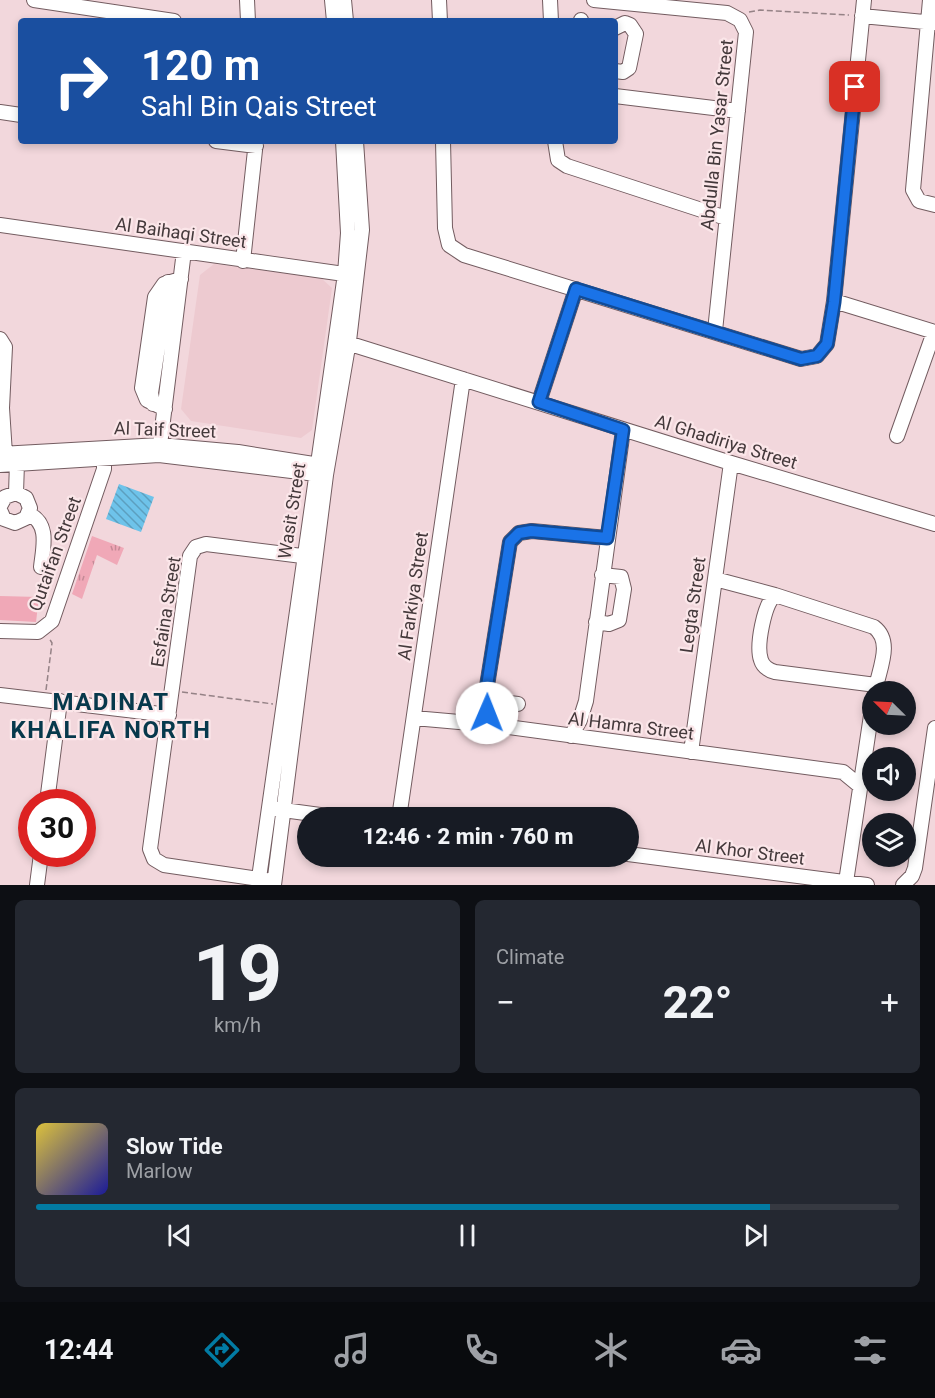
<!DOCTYPE html>
<meta charset="utf-8">
<style>
:root{--surface:#171b24;--page:#242831;--text:#f1f3f6;--muted:#9ea1a6;--line:#363941;--accent:#027ba3}
body{margin:0;font-family:Roboto,sans-serif;background:var(--page);color:var(--text);height:100vh;display:flex;flex-direction:column;font-size:22px;white-space:nowrap}
*{box-sizing:border-box;margin:0}
p{font-size:20px;color:var(--muted)}
.icon{flex:none;width:33px;height:33px;fill:none;stroke:currentColor;stroke-width:2;stroke-linecap:round;stroke-linejoin:round}
.map{position:relative;height:885px;overflow:hidden}
.details{display:flex;flex-direction:column;gap:15px;padding:15px;background:#0d0f14;flex:1}
.details>*{flex:none}
.guide{position:absolute;left:18px;top:18px;width:600px;height:126px;border-radius:6px;box-shadow:0 3px 9px #0003;background:#1a4fa0;color:#fff;overflow:hidden}
.needle{width:39px;rotate:294deg}
.tools{position:absolute;left:862px;top:681px;display:grid;gap:12px}
.tools a{display:grid;place-items:center;width:54px;height:54px;border-radius:50%;background:var(--surface);box-shadow:0 3px 9px #0003;font-size:30px}
.speed{position:absolute;left:18px;top:789px;display:flex;gap:12px;font-size:30px;font-weight:700;text-align:center}
.speed>*{display:grid;place-content:center;width:78px;height:78px;border-radius:50%;background:var(--surface);box-shadow:0 3px 9px #0003;line-height:1}
.speed .limit{border:9px solid #d22;background:#fff;color:#111}
.pin{position:absolute;display:grid;place-items:center;width:51px;height:51px;color:#fff;margin:-26px;border-radius:12px;box-shadow:0 3px 9px #0006}
.me{position:absolute;width:66px;margin:-33px;rotate:1deg;stroke-linejoin:round;filter:drop-shadow(0 0 4px #0008)}
.turn{display:flex;align-items:center;gap:21px;height:126px;padding:0 24px;font-size:27px}
.turn .icon{width:78px;height:78px;stroke-width:2.5}
.turn b{display:block;font-size:42px;line-height:51px}
.big{font-size:45px;font-weight:800;line-height:1.1}
.details .widget{flex:1;display:flex;flex-direction:column;justify-content:center;gap:9px;min-width:0;padding:0 21px;border-radius:9px;background:var(--page)}
.details .dial{align-items:center;gap:0}
.dial b{font-size:78px;line-height:1}
.song{display:flex;align-items:center;gap:18px}
.cover{width:72px;height:72px;border-radius:9px;background:linear-gradient(135deg,hsl(50 70% 55%),hsl(240 70% 35%))}
.played{height:6px;border-radius:3px;background:linear-gradient(90deg,var(--accent) 85%,var(--line) 85%)}
.keys{display:flex;justify-content:space-around;direction:ltr}
.heat{display:flex;justify-content:space-between;align-items:center;font-size:33px;direction:ltr}
.details .tiles{flex:1;display:grid;gap:15px;grid-template-columns:1fr 1fr}
.widget:last-child{grid-column:span 2}
.trip{position:absolute;left:297px;top:807px;width:342px;height:60px;border-radius:30px;background:var(--surface);box-shadow:0 3px 9px #0003;font-weight:800;line-height:60px;text-align:center}
.tab-bar{display:flex;height:96px;justify-content:space-around;align-items:center;background:#090b0e;color:var(--muted)}
.tab-bar .icon{width:42px;height:42px}
.tab-bar .active{color:var(--accent)}
.tab-bar b{font-size:27px;color:var(--text)}
.map>svg:first-child{display:block}
.built{fill:#edcad0}
.grass{fill:url(#grass-tufts)}
.pitch{fill:#f0a8b7}
.building{fill:url(#building-back-hatch)}
.lines{fill:none;stroke-linecap:round;stroke-linejoin:round}
.minor-casing{stroke:#735c60;stroke-width:16}
.path{stroke:#958286;stroke-width:1.5;stroke-dasharray:6 3;stroke-linecap:butt}
.minor{stroke:#fff;stroke-width:14}
.route-casing{stroke:#114b97;stroke-width:15}
.route{stroke:#1a73e8;stroke-width:10}
.labels{text-anchor:middle;stroke-width:4.5;stroke-linejoin:round;paint-order:stroke}
.street-label{font-size:18px;fill:#44393b;stroke:#fbe6e9}
.district-label{font-size:24px;font-weight:bold;letter-spacing:1.5px;fill:#07394c;stroke:#fbe6e9}
</style>
<div class="map">
<svg width="935" height="885" viewBox="0 0 935 885">
<defs>
<pattern id="grass-tufts" width="24" height="20" patternUnits="userSpaceOnUse" patternTransform="scale(1.5)"><rect width="24" height="20" fill="#f0a8b7"/><path d="M3 7l-1-3M5 7V3M7 7l1-3M15 17l-1-3M17 17v-4M19 17l1-3" fill="none" stroke="#c48a96"/></pattern>
<pattern id="building-back-hatch" width="6" height="6" patternUnits="userSpaceOnUse" patternTransform="scale(1.5)"><rect width="6" height="6" fill="#6ec3ea"/><path d="M-1 5l2 2M0 0l6 6M5-1l2 2" fill="none" stroke="#5c9fbf"/></pattern>
</defs>
<rect width="100%" height="100%" fill="#f2d7dc"/>
<path class="built" d="M214 264 321 278 332 288 312 430 301 438 191 421 181 409 200 275Z"/>
<path class="grass" d="M92 536 124 548 117 565 97 555 82 599 72 594Z"/>
<path class="pitch" d="M0 596 39 597 36 622 0 620Z"/>
<path class="building" d="M119 484 154 497 141 532 106 519Z"/>
<g class="lines">
<g class="minor-casing">
<path id="minor" d="M34 0 174 21
M247 0 248 21
M332 0 334 21
M344 0 346 21
M439 0 440 21
M550 0 551 21
M594 0 727 13 740 20 746 32 715 331
M930 0 913 190 919 201 935 205
M862 16 935 23
M581 21V20
M615 28 625 23 630 25 636 34 629 68 623 72 615 71
M615 96 738 111
M0 112 21 115
M216 141 256 146
M443 141 445 228 449 245 464 255 801 359 817 356 827 344 834 301 864 0
M555 141 558 160 567 166 726 218
M0 225 351 275
M243 261 256 141
M834 301 935 332
M0 339 5 347 2 408 5 454
M341 341 731 463 935 524
M539 402 576 289
M153 404 151 393 168 282
M165 409 147 400 142 388 155 297 164 284 181 279
M897 436 934 332
M159 453 184 251
M0 454 160 445 238 452 326 466
M0 465 159 455 324 475
M16 493 17 463
M0 506 5 497 16 493 26 498 30 508 26 518 15 523 4 519 0 510
M29 514C50 524 43 548 41 567
M715 579 775 595 874 627C894 642 878 671 875 692
M775 595C764 604 756 646 761 660 763 667 768 670 775 672L876 685
M596 622 609 624 619 620 624 589 621 577 602 575
M0 631 38 632 52 621 104 469V449
M0 695 169 715
M486 700 518 704
M414 718 493 725 843 772 860 786
M493 725 487 713 486 692 510 542 519 533 532 531 607 538
M571 736 580 720 586 701 623 430
M691 752 731 463
M47 802 60 701
M276 809 342 818
M399 818 463 379
M628 854 867 885
M266 880 164 865 154 859 150 849 190 556 196 547 206 544 310 557
M846 882 873 702
M37 885 41 854
M258 885 345 274 348 233 343 141
M274 885 326 475 349 341 362 230 356 141
M903 885 912 876 915 868 935 728"/>
</g>
<path class="path" d="M749 12 760 10 849 15
M46 690 52 643 49 638
M182 692 273 704"/>
<use href="#minor" class="minor"/>
</g>
<g class="lines">
<g class="route-casing">
<path id="route" d="M487 713 486 692 510 542 519 533 531 531 607 538 623 430 539 402 576 289 801 359 817 356 827 344 834 302 855 87"/>
</g>
<use href="#route" class="route"/>
</g>
<g class="labels">
<g class="street-label">
<text transform="translate(717 135) rotate(-84)" y="6">Abdulla Bin Yasar Street</text>
<text transform="translate(181 233) rotate(8)" y="6">Al Baihaqi Street</text>
<text transform="translate(165 430) rotate(2)" y="6">Al Taif Street</text>
<text transform="translate(726 442) rotate(17)" y="6">Al Ghadiriya Street</text>
<text transform="translate(292 511) rotate(-81)" y="6">Wasit Street</text>
<text transform="translate(55 554) rotate(-70)" y="6">Qutaifan Street</text>
<text transform="translate(413 596) rotate(-82)" y="6">Al Farkiya Street</text>
<text transform="translate(693 605) rotate(-82)" y="6">Legta Street</text>
<text transform="translate(166 612) rotate(-81)" y="6">Esfaina Street</text>
<text transform="translate(631 726) rotate(7)" y="6">Al Hamra Street</text>
<text transform="translate(750 852) rotate(7)" y="6">Al Khor Street</text>
</g>
<g class="district-label">
<text x="111" y="710">MADINAT<tspan x="111" dy="28">KHALIFA NORTH</tspan></text>
</g>
</g>
</svg>
<div class="tools">
<a><svg class="needle" viewBox="-14 -14 28 28"><path d="M0-13l5 13h-10z" fill="#e53935"/><path d="M0 13l5-13h-10z" fill="#9ea1a6"/></svg></a>
<a><svg class="icon" aria-label="sound" viewBox="0 0 24 24"><path d="M4 9h4l5-4v14l-5-4H4zM17 9q2 3 0 6"/></svg></a>
<a><svg class="icon" aria-label="layers" viewBox="0 0 24 24"><path d="M12 4l9 5-9 5-9-5zM3 14l9 5 9-5"/></svg></a>
</div>
<div class="speed"><div class="limit">30</div></div>
<div class="pin" style="left:855px;top:87px;background:#d93025"><svg class="icon" aria-label="arrive" viewBox="0 0 24 24"><path d="M6 21V4h12l-3 4 3 4H6"/></svg></div>
<svg class="me" style="left:487px;top:713px" viewBox="-20 -20 40 40"><circle r="19" fill="#fff"/><path d="M0-13L10 11 0 6-10 11z" fill="#1a73e8"/></svg>
<div class="trip">12:46 · 2 min · 760 m</div>
<div class="guide">
<div class="turn"><svg class="icon" aria-label="right" viewBox="0 0 24 24"><path d="M7 20v-9h11M14 6l5 5-5 5"/></svg><div><b>120 m</b>Sahl Bin Qais Street</div></div>
</div>
</div>
<section class="details">
<div class="tiles">
<div class="widget dial"><b>19</b><p>km/h</p></div>
<div class="widget"><p>Climate</p>
<div class="heat"><a>−</a><b class="big">22°</b><a>+</a></div>
</div>
<div class="widget">
<div class="song"><i class="cover"></i><div><b>Slow Tide</b><p>Marlow</p></div></div>
<div class="played"></div>
<div class="keys"><svg class="icon" aria-label="previous" viewBox="0 0 24 24"><path d="M18 5L8 12l10 7zM5 5v14"/></svg><svg class="icon" aria-label="pause" viewBox="0 0 24 24"><path d="M8 5v14M16 5v14"/></svg><svg class="icon" aria-label="next" viewBox="0 0 24 24"><path d="M6 5l10 7-10 7zM19 5v14"/></svg></div>
</div>
</div>
</section>
<nav class="tab-bar">
<b>12:44</b>
<svg class="icon active" aria-label="directions" viewBox="0 0 24 24"><path d="M12 3l9 9-9 9-9-9zM9 14v-3h6M13 9l2 2-2 2"/></svg>
<svg class="icon" aria-label="music" viewBox="0 0 24 24"><path d="M9 18V5l10-2v13"/><circle cx="6" cy="18" r="3"/><circle cx="16" cy="16" r="3"/></svg>
<svg class="icon" aria-label="phone" viewBox="0 0 24 24"><path d="M5 4h4l2 5-3 2q2 4 5 5l2-3 5 2v4C11 20 4 13 5 4z"/></svg>
<svg class="icon" aria-label="climate" viewBox="0 0 24 24"><path d="M12 3v18M4 7l16 10M4 17L20 7"/></svg>
<svg class="icon" aria-label="car" viewBox="0 0 24 24"><path d="M5 17H2v-5l4-1 3-4h7l3 4 3 1v5h-3M9 17h6M6 11h13"/><circle cx="7" cy="17" r="2"/><circle cx="17" cy="17" r="2"/></svg>
<svg class="icon" aria-label="filters" viewBox="0 0 24 24"><path d="M4 7h16M4 17h16"/><circle cx="9" cy="7" r="2"/><circle cx="15" cy="17" r="2"/></svg>
</nav>
